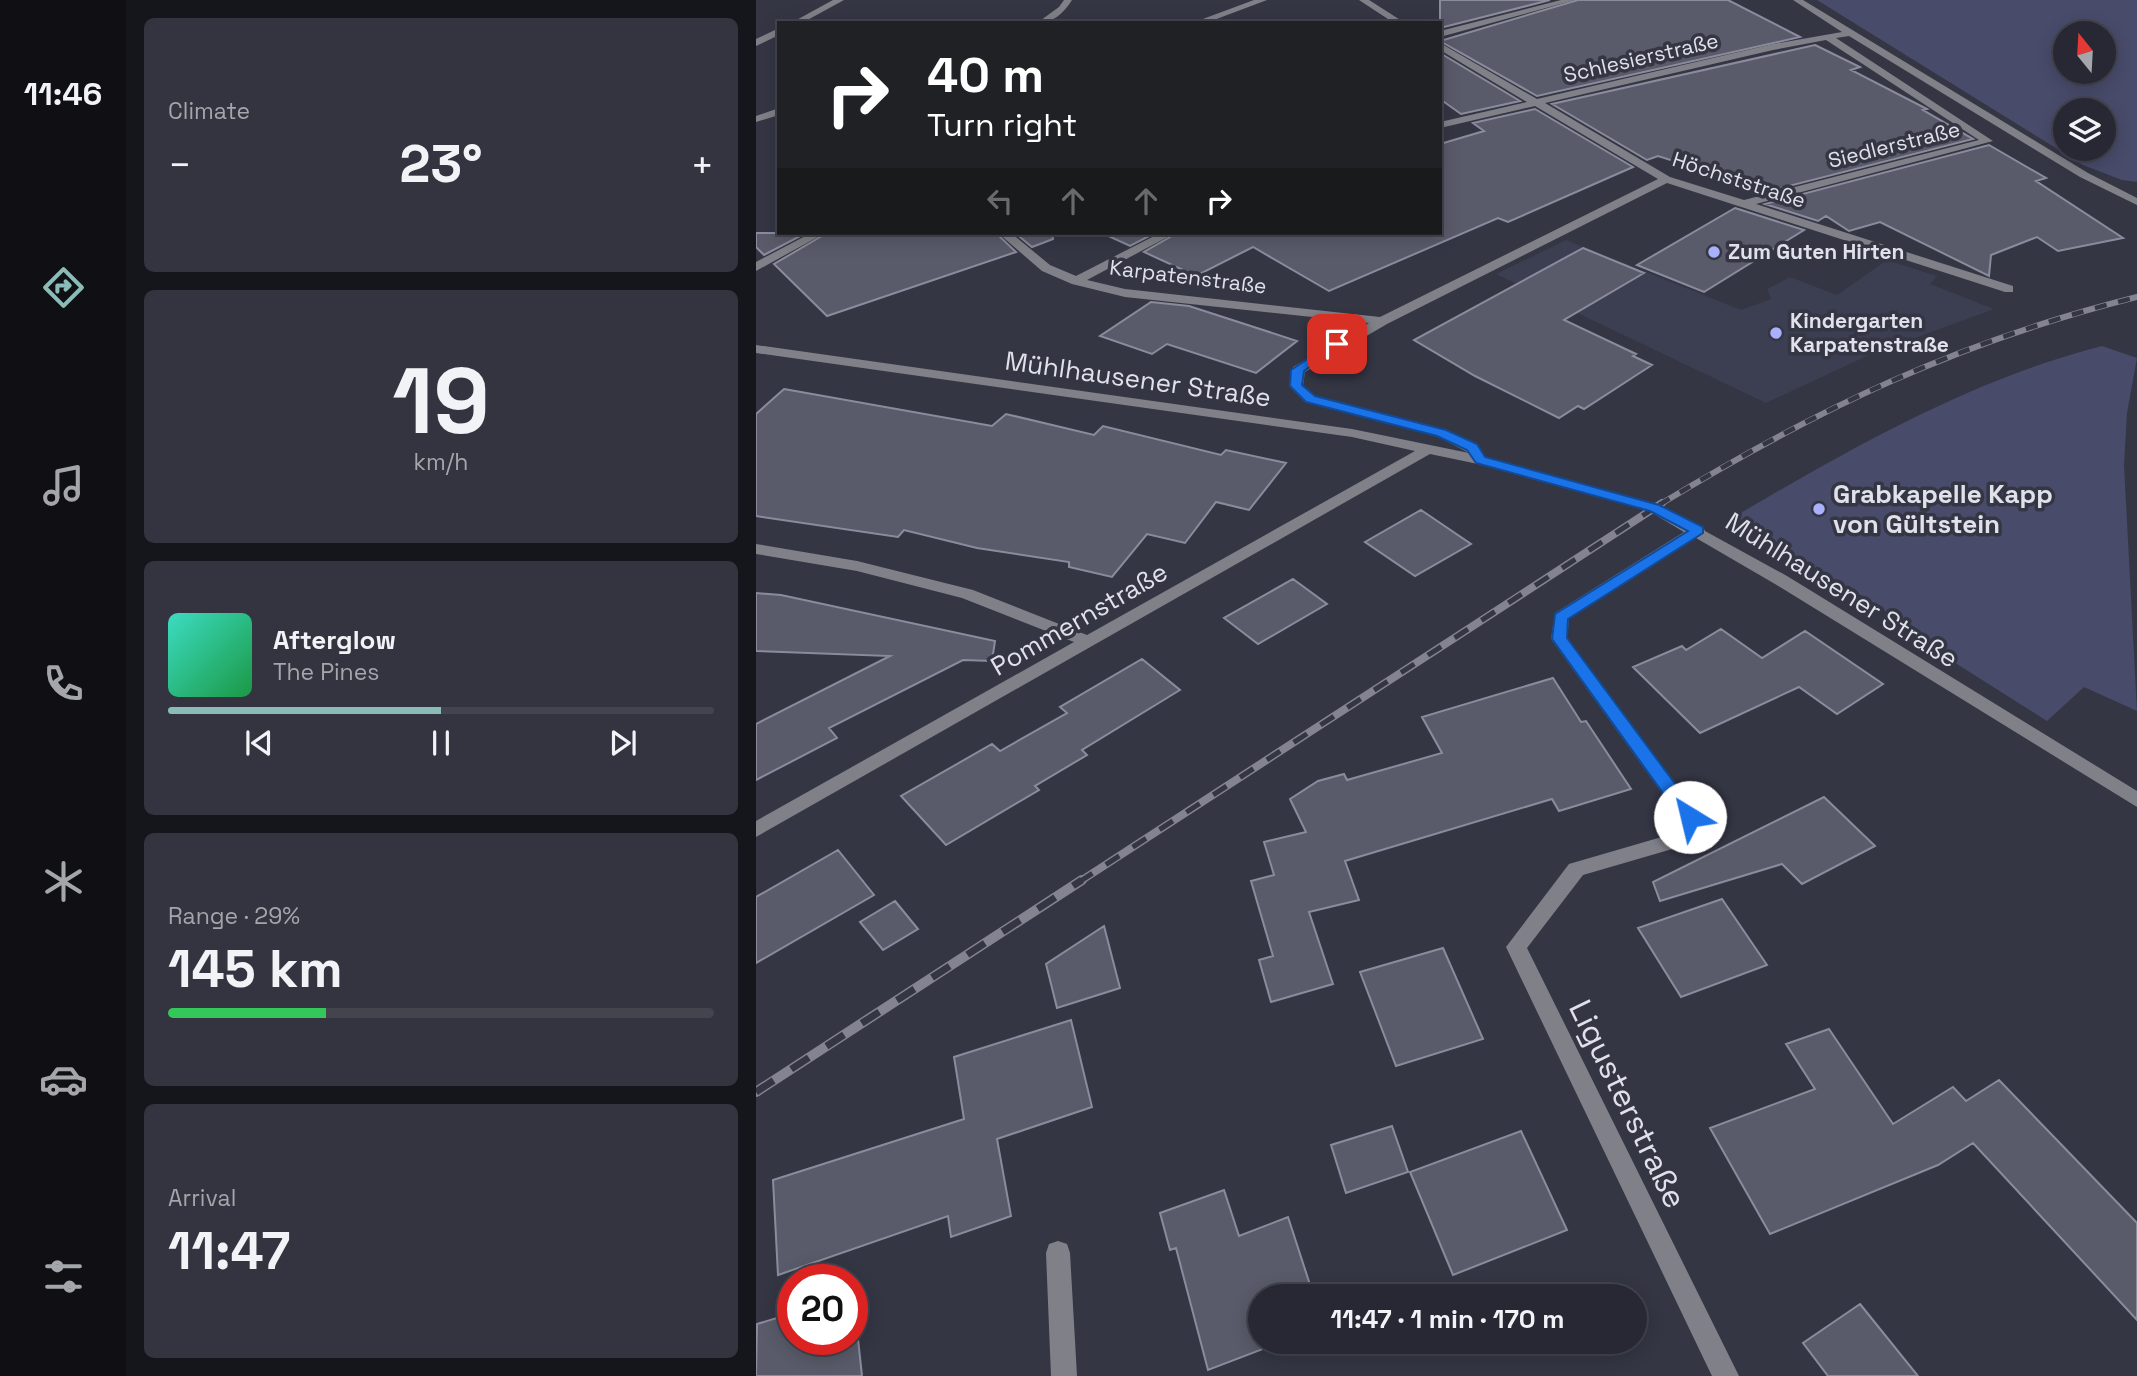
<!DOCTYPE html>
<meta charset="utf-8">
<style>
:root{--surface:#272833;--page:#33343f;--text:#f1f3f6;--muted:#a4a6ac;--line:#43444e;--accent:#8bbbb9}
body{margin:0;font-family:"Space Grotesk",sans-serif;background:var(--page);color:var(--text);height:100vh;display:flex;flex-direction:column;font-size:26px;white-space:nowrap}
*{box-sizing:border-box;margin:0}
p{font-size:23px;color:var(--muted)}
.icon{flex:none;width:38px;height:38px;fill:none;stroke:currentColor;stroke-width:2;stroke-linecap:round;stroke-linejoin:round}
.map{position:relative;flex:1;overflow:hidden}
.sheet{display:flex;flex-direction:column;gap:18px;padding:18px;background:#15161c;width:630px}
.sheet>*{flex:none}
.hud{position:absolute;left:21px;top:21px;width:665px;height:214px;border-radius:0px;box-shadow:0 4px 18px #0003,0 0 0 2px var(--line);background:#202124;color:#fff;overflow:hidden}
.needle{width:46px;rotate:342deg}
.fabs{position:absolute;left:1297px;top:21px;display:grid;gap:14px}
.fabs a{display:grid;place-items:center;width:63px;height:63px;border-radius:50%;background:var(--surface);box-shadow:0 4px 18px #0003,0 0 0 2px var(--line);font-size:35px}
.speed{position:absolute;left:21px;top:1264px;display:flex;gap:14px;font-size:35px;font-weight:700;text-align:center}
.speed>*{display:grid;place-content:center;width:91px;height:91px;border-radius:50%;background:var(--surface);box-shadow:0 4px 18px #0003,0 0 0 2px var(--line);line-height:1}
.speed .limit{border:10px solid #d22;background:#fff;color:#111}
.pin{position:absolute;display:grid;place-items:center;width:60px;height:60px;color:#fff;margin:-30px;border-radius:14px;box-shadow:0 4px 10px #0006}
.me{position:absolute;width:77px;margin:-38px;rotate:324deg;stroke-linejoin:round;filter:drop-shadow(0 0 5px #0008)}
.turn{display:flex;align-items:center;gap:24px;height:147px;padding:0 35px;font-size:32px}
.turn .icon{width:91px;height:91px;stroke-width:2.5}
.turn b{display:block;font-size:49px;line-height:60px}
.lanes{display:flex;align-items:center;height:66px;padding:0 35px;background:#0003;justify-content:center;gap:35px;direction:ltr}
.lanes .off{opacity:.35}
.big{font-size:52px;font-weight:800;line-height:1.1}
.sheet .card{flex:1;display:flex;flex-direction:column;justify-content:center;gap:10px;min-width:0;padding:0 24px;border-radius:10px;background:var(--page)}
.sheet .dial{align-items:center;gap:0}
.dial b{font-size:91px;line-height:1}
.song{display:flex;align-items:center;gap:21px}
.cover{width:84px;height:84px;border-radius:10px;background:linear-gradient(135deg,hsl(170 70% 55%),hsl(140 70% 35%))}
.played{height:7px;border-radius:4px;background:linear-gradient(90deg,var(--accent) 50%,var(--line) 50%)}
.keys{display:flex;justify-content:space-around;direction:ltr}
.heat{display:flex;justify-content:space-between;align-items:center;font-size:38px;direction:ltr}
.charge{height:10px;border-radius:5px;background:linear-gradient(90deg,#34c759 29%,var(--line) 0)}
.trip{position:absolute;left:492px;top:1284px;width:399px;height:70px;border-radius:35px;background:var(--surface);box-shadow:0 4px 18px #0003,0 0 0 2px var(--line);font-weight:800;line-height:70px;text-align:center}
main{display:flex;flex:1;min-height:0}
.tab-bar{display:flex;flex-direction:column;width:126px;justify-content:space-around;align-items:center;background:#101014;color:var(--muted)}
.tab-bar .icon{width:49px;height:49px}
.tab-bar .selected{color:var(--accent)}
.tab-bar b{font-size:32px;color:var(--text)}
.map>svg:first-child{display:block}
.built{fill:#3c3e52}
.green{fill:#484b6a;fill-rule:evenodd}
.building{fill:#595b6a;stroke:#8a8c9d;stroke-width:2}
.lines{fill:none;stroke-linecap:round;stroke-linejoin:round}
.minor{fill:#808188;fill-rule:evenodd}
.rail-far2-casing{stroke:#838490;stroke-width:6}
.rail-far1-casing{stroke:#838490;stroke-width:8}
.rail-casing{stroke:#838490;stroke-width:10}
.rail-far2{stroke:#343644;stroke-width:4.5;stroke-dasharray:12;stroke-linecap:butt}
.rail-far1{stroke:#343644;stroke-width:5;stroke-dasharray:16;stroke-linecap:butt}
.rail{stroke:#343644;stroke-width:7;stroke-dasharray:21;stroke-linecap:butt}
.route{fill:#1a73e8;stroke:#114b97;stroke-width:2}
.poi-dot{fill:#a9b0fc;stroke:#343644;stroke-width:2.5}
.labels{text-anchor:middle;stroke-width:7;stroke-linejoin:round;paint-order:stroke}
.far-street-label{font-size:21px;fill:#e0e1ea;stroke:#343644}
.far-poi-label{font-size:21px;font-weight:bold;fill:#e0e1ea;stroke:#343644;text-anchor:start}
.street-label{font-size:26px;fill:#e0e1ea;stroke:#343644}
.poi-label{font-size:26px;font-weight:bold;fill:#e0e1ea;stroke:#343644;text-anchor:start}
.near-street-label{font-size:32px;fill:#e0e1ea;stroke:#343644}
</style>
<main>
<nav class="tab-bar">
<b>11:46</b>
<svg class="icon selected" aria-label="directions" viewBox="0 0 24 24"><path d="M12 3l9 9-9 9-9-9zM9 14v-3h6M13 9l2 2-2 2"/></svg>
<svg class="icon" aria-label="music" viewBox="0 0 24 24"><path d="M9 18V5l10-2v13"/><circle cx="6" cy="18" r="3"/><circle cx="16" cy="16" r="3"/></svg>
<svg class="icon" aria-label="phone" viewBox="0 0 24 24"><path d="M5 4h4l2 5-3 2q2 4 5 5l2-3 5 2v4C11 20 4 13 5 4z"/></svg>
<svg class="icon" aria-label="climate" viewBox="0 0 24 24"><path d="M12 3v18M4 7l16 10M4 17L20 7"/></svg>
<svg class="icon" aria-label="car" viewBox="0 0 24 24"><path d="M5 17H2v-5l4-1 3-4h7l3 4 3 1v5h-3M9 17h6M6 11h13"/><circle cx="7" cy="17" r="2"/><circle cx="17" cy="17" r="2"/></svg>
<svg class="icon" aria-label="filters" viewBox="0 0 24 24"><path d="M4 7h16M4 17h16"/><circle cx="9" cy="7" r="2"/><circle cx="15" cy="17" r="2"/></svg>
</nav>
<section class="sheet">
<div class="card"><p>Climate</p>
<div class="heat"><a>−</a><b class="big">23°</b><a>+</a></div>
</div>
<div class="card dial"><b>19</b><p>km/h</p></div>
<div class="card">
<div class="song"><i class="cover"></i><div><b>Afterglow</b><p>The Pines</p></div></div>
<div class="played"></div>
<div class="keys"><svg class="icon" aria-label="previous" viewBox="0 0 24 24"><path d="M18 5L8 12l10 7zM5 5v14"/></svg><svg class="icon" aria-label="pause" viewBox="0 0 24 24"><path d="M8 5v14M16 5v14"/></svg><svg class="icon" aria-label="next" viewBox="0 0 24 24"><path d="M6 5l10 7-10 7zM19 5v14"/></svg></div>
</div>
<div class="card"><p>Range · 29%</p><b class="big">145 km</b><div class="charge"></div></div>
<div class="card"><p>Arrival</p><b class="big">11:47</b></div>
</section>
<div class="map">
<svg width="1381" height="1376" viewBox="0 0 1381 1376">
<rect width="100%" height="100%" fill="#343644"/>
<path class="built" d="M810 240 985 310 1015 299 1011 289 1034 277 1081 295 1131 260 1181 276 1174 284 1238 309 1113 355 1010 403 740 274Z"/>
<path class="green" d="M1061 0H1381V182L1366 180 1327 165ZM1309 33H1348V72H1309ZM1309 110H1348V149H1309Z
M1346 346 1381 358 1371 413 1368 465 1381 711 1328 687 1291 721 1136 623 1128 609 976 518C1094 449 1213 380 1346 346Z"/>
<path class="building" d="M684 0H794L684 28Z
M822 0H972L1044 37 781 96 684 41Z
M1059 45 1104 67 1095 70 1171 109 1167 110 1217 139 1005 193 1010 190 902 156 891 160 796 104Z
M684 53 764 101 705 114 684 99Z
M779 109 877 167 752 222 742 218 573 291 497 247 440 276 388 252 421 233H684V144L728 131 717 123Z
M1233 145 1290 178 1280 181 1367 238 1302 251 1281 237 1235 255 1233 276 1124 222 1093 231 1070 216 1062 221 1009 204Z
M979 208 1048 230 948 292 881 265Z
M0 233H50L8 255 0 247Z
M71 233H240L260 252 71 316 18 264Z
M259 233H296L297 239 276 247Z
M346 233H399L374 246Z
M827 248 888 273 808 320 880 354 877 356 896 365 828 409 822 406 803 418 719 376 658 340Z
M395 302 433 306 541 341 500 373 411 344 396 354 344 336Z
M28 389 236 426 250 414 338 435 347 426 465 455 470 450 530 463 493 510 460 502 429 543 391 534 356 577 313 567V562L221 548 148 530 142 537 0 516V414Z
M665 510 715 544 659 576 609 542Z
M537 579 571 604 502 644 468 618Z
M0 593 25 595 239 641 236 661 207 660 73 728 81 738 0 780V724L134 656 0 651Z
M965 629 1006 658 1049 631 1127 684 1081 714 1043 687 944 733 877 667 926 646 930 650Z
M386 659 424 690 326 750 331 755 279 786 283 790 190 845 145 796 236 744 244 751 311 713 304 707Z
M797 678 825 722 830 721 875 789 803 811 796 799 589 861 603 900 553 912 577 984 515 1002 503 960 517 956 495 881 518 875 508 842 550 832 534 799 562 781 588 774 591 780 686 753 666 717Z
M1068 797 1119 846 1046 884 1026 864 904 901 897 882Z
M82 850 118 895 0 963V897Z
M966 899 1011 965 925 997 882 928Z
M139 901 162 929 127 950 104 922Z
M348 926 364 988 301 1008 290 964Z
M687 948 727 1039 640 1066 604 972Z
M315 1020 336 1107 241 1139 255 1216 195 1237 192 1216 22 1275 17 1180 208 1119 198 1057Z
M1073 1029 1137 1124 1197 1087 1210 1101 1243 1080 1381 1223V1320L1217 1143 1182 1165 1014 1234 954 1128 1059 1089 1030 1044Z
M636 1126 652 1172 590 1193 575 1145Z
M765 1131 811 1230 697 1275 654 1172Z
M468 1190 483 1236 532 1217 558 1297H504V1342H525L452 1370 420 1248 414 1250 404 1213Z
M1104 1304 1162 1376H1072L1047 1343Z
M37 1313V1339H102L106 1376H0L1 1324Z"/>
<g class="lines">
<path class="minor" d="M77 0H88L46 23H35Z
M308 0H316C308 13 297 23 281 23L303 7Z
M498 0H511L450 23H436Z
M603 0H613L649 23H638Z
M805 0H819L684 37V31Z
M1037 0H1047L1332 173 1381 198V205L1324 177 1093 36 1080 38 1237 141 1000 204 1257 286V292H1249L911 183 631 324 549 372 547 385 559 396 691 430 721 444 729 457 903 505 940 526 947 527 949 531 1031 576 1381 791V807L1019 584 940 538 813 619 811 638 944 817 930 845 827 875 771 948 983 1376H956L750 947 813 864 916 834 924 818 795 639 799 613 928 532 893 511 722 464 674 454 0 837V821L318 642 206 598 101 571 0 554V544L101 561 217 590 331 635 659 451 596 437 0 353V345L596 429 713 453 681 436 549 402 533 386 537 367 613 323 369 297 316 284 286 271 242 233H255L294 265 320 276 404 233H419L331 280 369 289 624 317 902 179 779 106 684 128V122L771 102 684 50V43L781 99 1017 44 1086 32ZM1070 40 1223 140 988 200 914 177 789 103 1017 50Z
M23 28V35L0 46V39Z
M23 108V115L0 122V116Z
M55 233H69L0 271V262Z
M302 1241 311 1244 314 1253 321 1376H295L290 1253 293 1244Z"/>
<g class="rail-far2-casing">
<path id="rail-far2" d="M903 505C1061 409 1201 342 1381 297"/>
</g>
<g class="rail-far1-casing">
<path id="rail-far1" d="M323 882 906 503"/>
</g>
<g class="rail-casing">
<path id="rail" d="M0 1092 326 880"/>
</g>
<use href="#rail-far2" class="rail-far2"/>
<use href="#rail-far1" class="rail-far1"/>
<use href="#rail" class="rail"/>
</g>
<path class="route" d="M577 342 587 344 548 371 546 385 559 396 690 430 721 444 729 457 903 505 947 527V533L812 619 811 638 940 812 942 817 940 821H927L796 639 799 614 932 531 894 511 720 463 711 450 681 436 550 402 534 386 535 370Z"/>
<g class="poi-dot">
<circle cx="958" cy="252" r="7"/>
<circle cx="1020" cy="333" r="7"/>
<circle cx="1063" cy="509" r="7"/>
</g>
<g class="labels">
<g class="far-street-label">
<text transform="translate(885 58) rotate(-13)" y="7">Schlesierstraße</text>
<text transform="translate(1138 145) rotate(-14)" y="7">Siedlerstraße</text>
<text transform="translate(983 180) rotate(18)" y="7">Höchststraße</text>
<text transform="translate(432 277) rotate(7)" y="7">Karpatenstraße</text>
</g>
<g class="far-poi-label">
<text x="972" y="259">Zum Guten Hirten</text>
<text x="1034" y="328">Kindergarten<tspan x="1034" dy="24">Karpatenstraße</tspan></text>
</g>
<g class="street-label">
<text transform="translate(382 379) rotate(8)" y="9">Mühlhausener Straße</text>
<text transform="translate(1086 590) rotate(32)" y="9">Mühlhausener Straße</text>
<text transform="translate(323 619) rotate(-30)" y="9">Pommernstraße</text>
</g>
<g class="poi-label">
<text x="1077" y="503">Grabkapelle Kapp<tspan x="1077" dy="30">von Gültstein</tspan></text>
</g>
<g class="near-street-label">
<text transform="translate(872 1104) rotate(64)" y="11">Ligusterstraße</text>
</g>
</g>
</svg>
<div class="fabs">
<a><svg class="needle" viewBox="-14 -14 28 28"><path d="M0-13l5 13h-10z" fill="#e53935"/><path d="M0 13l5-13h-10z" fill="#a4a6ac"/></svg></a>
<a><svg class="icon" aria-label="layers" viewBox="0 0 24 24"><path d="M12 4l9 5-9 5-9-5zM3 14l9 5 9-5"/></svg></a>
</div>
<div class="speed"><div class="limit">20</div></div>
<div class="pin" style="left:581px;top:344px;background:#d93025"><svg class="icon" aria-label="arrive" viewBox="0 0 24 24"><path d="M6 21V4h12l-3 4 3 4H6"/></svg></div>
<svg class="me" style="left:934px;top:817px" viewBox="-20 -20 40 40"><circle r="19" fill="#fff"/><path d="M0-13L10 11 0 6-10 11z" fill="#1a73e8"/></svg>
<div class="trip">11:47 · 1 min · 170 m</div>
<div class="hud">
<div class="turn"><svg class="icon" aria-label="right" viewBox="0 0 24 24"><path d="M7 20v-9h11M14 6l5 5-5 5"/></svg><div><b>40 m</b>Turn right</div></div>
<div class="lanes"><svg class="icon off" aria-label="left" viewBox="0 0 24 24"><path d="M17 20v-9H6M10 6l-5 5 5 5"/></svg><svg class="icon off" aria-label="ahead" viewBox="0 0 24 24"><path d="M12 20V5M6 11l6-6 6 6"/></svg><svg class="icon off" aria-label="ahead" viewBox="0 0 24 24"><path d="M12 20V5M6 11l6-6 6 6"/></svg><svg class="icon" aria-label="right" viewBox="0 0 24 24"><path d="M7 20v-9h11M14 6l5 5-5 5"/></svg></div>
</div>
</div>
</main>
